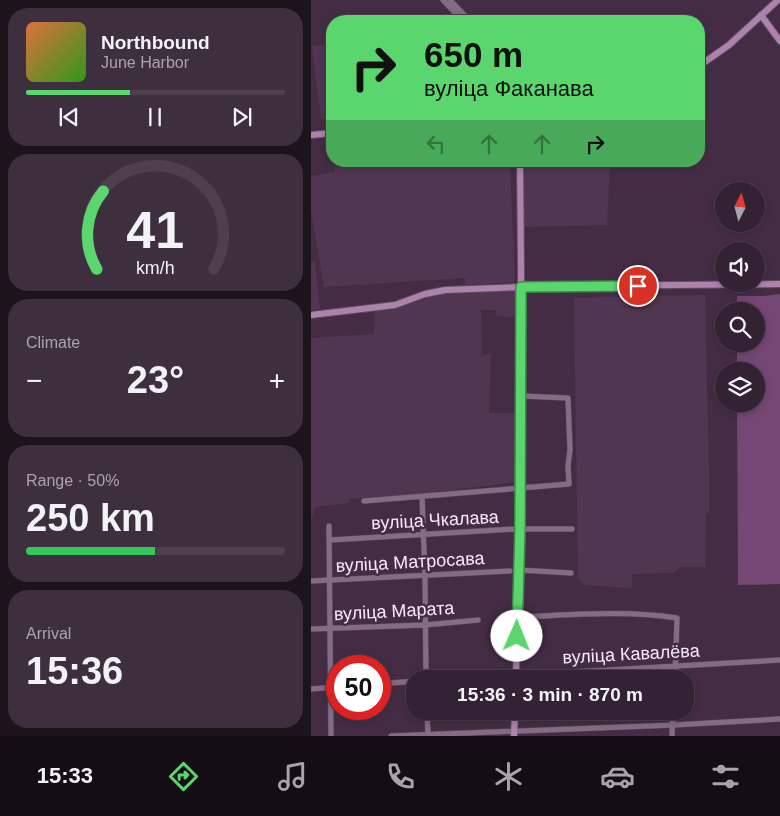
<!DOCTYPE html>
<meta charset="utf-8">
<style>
:root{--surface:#323;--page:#3e2f3f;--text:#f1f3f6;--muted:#a9a4ac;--line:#4e3f4e;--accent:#5bd56e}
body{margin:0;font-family:Helvetica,sans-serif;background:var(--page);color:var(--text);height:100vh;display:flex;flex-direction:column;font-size:19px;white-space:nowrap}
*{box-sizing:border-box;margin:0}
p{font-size:16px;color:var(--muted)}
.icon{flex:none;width:28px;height:28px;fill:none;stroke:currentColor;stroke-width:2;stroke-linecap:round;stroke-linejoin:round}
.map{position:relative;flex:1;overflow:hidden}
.drawer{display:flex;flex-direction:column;gap:8px;padding:8px;background:#1c131c;width:311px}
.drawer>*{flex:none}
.hud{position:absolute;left:15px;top:15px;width:379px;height:152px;border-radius:20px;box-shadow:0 2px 8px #0003,0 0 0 1px var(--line);background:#5bd56e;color:#111;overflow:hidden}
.needle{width:32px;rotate:6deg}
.controls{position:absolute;left:404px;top:182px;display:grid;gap:10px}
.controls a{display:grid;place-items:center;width:50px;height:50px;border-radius:50%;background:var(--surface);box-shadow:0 2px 8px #0003,0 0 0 1px var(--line);font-size:25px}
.speed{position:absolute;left:15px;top:655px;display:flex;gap:10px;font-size:25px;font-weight:700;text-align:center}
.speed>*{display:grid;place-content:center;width:65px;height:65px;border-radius:50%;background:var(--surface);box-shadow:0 2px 8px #0003,0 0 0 1px var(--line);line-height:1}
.speed .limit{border:8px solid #d22;background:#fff;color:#111}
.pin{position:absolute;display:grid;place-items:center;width:42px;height:42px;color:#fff;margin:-21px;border:2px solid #fff;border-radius:50%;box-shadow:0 1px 5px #0007}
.me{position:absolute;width:55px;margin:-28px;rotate:1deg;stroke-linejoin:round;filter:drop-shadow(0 0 4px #0008)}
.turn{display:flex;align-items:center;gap:18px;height:105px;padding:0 15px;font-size:22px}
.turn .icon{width:65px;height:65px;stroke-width:2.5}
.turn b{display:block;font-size:35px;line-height:42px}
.lanes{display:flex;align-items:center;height:48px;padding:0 15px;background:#0003;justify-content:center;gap:25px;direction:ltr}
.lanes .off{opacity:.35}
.big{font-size:38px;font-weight:700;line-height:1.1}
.drawer .tile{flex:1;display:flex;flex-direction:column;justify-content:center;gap:8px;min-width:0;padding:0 18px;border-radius:20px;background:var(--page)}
.drawer .dial{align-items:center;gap:0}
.dial svg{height:130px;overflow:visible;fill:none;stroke:var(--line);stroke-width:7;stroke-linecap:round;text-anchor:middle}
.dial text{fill:var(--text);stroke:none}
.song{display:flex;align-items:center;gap:15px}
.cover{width:60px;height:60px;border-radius:8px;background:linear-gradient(135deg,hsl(20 70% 55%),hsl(110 70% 35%))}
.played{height:5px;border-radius:2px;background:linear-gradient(90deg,var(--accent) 40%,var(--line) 40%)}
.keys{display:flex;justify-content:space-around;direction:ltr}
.heat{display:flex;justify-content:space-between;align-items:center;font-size:28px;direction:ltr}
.charge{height:8px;border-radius:4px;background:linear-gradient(90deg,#34c759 50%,var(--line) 0)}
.trip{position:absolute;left:95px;top:670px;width:288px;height:50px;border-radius:20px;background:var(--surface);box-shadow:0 2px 8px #0003,0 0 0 1px var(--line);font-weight:700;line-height:50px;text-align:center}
.tab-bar{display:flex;height:80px;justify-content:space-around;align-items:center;background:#140e14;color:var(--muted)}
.tab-bar .icon{width:35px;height:35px}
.tab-bar .active{color:var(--accent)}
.tab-bar b{font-size:22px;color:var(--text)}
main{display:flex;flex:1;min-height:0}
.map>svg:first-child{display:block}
.built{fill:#513651}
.green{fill:#744774}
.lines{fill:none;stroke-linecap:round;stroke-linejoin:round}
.minor-casing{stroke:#5f4c5f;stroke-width:6}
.major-casing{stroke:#5f4c5f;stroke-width:8}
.minor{stroke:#856c85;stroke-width:5}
.major{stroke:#ad82ad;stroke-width:6}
.route-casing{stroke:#3b8a48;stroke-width:12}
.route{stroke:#5bd56e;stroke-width:9}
.labels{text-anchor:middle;stroke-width:5;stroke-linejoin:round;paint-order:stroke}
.street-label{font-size:18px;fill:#f7e9f7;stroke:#442d44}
</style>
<main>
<section class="drawer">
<div class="tile">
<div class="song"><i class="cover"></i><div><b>Northbound</b><p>June Harbor</p></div></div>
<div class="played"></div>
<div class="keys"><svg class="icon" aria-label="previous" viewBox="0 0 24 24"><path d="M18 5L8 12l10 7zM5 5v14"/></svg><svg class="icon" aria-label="pause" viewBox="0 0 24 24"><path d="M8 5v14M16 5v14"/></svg><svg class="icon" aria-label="next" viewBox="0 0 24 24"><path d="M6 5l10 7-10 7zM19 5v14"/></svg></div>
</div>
<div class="tile dial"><svg viewBox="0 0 100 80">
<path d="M14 69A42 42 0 1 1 86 69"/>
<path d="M14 69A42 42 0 0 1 18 21" stroke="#5bd56e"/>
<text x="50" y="56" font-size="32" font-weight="700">41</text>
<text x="50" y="72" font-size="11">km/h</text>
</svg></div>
<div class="tile"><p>Climate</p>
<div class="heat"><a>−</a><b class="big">23°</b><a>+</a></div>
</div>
<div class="tile"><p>Range · 50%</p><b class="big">250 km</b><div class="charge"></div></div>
<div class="tile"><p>Arrival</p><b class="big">15:36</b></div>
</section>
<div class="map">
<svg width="469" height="736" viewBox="0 0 469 736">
<rect width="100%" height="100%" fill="#442d44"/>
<path class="built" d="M21 44V118L10 119 1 46Z
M23 161H179L199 164 204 282 154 285V278L13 287 0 210V176L24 172Z
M212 161H299L296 225 213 227Z
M0 262H4L9 309 0 310Z
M204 291 205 317 186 316 184 310H170L171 355 180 354 178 413H206L205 482 110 494 39 499V503L4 507 0 521V338L63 334 64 310 83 309 137 292Z
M394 295 398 470V513H395L394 567H370L362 573 321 574V588L273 585 267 577 263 298Z"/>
<path class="green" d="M469 294V584L427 585 426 404H445V371H426V344H445V311H426V296H453Z"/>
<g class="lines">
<g class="minor-casing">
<path id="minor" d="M132 0 152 21
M139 0 159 21
M111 496 114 576 115 679
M53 501 258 484 257 466 259 450 257 398 210 396
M18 526 20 736
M19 540 205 529H261
M208 570 260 573
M0 581 199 571
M207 617C260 615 313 610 366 618L364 679
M0 629 114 625 167 620
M143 679 469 660
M69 684 104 681
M0 689 26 687
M116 711 117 736
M80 736 362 725 469 719
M361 736 362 711"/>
</g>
<g class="major-casing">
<path id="major" d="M450 15 469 41
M388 66 418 45 467 0
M0 135 21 133
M0 315 84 305 114 294 134 290 240 286 469 284
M205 679 210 415V265L209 161
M203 736 204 711"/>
</g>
<use href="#minor" class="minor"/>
<use href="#major" class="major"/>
</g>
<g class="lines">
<g class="route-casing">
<path id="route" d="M206 636 209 529 210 287 327 286"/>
</g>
<use href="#route" class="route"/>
</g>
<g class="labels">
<g class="street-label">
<text transform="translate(124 520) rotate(-3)" y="6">вуліца Чкалава</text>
<text transform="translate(99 562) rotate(-3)" y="6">вуліца Матросава</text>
<text transform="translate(83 611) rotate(-3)" y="6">вуліца Марата</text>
<text transform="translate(320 654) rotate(-3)" y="6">вуліца Кавалёва</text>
</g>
</g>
</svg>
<div class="controls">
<a><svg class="needle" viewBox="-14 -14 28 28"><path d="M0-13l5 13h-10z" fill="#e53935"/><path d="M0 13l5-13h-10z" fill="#a9a4ac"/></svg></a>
<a><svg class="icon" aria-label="sound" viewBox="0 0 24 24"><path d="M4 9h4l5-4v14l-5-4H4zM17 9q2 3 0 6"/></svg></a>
<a><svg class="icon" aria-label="search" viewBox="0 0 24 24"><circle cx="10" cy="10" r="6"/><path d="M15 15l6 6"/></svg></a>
<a><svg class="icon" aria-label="layers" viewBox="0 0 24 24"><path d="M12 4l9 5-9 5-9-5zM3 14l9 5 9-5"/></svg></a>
</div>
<div class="speed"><div class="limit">50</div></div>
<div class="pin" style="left:327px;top:286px;background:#d93025"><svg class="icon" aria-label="arrive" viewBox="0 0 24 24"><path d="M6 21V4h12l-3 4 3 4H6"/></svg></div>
<svg class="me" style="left:206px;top:636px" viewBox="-20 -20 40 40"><circle r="19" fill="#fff"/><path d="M0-13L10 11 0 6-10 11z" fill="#5bd56e"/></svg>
<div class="trip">15:36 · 3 min · 870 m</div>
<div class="hud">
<div class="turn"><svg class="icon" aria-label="right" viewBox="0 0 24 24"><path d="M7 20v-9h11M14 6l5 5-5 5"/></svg><div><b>650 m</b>вуліца Факанава</div></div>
<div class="lanes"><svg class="icon off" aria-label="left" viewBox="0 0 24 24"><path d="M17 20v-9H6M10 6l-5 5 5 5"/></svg><svg class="icon off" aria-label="ahead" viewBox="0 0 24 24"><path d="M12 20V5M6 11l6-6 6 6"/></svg><svg class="icon off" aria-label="ahead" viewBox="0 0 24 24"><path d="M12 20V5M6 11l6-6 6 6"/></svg><svg class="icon" aria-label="right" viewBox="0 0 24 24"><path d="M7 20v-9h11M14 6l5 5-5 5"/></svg></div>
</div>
</div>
</main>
<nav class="tab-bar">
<b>15:33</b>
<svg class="icon active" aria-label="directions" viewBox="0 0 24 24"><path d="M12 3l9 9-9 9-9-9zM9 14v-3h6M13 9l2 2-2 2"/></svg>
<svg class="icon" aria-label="music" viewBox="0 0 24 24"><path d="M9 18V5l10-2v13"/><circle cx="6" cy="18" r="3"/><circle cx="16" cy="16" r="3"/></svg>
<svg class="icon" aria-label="phone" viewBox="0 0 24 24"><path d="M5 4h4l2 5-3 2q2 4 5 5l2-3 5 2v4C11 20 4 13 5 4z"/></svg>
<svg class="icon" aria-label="climate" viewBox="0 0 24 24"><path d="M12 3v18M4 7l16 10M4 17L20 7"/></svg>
<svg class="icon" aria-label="car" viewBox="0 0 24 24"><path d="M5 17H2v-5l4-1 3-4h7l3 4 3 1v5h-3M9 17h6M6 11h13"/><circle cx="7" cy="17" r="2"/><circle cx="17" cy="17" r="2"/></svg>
<svg class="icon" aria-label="filters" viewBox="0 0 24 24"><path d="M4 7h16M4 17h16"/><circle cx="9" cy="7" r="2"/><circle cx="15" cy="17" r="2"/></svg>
</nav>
